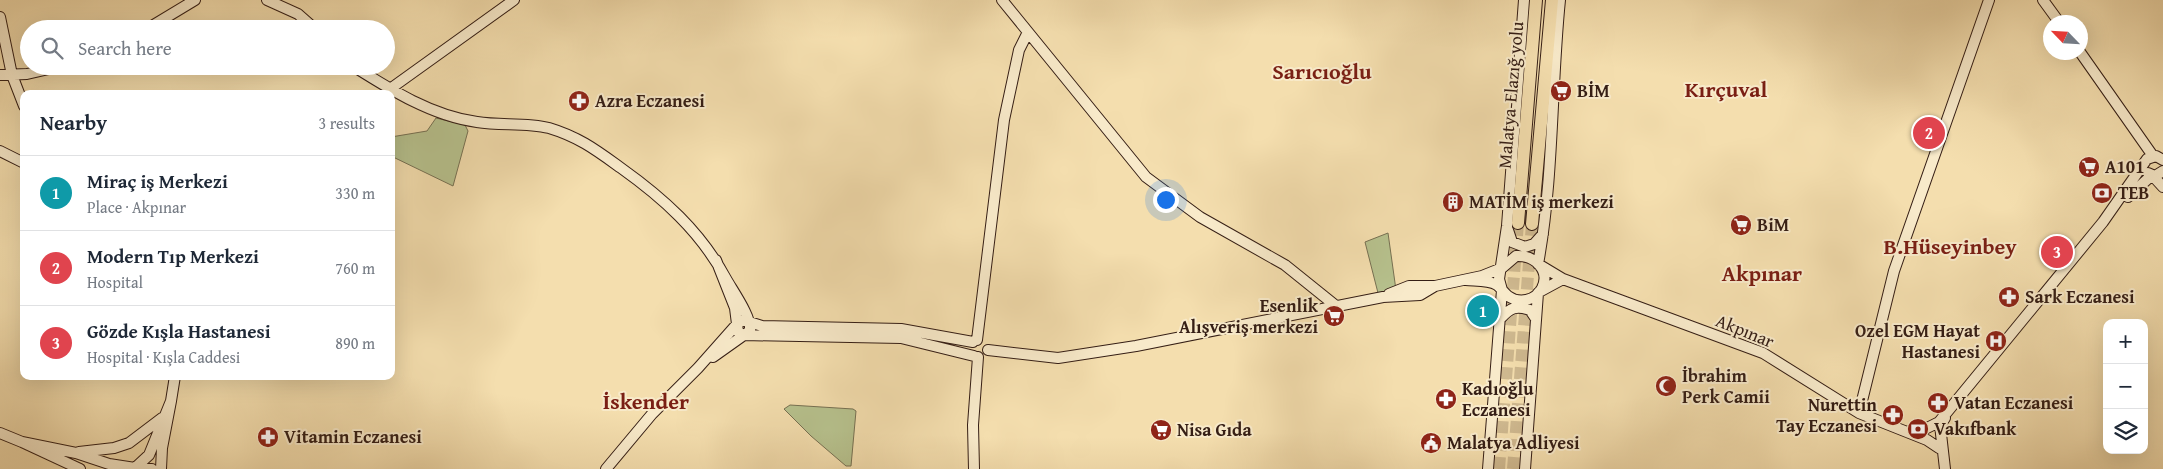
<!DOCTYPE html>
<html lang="en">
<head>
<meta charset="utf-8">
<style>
  body { margin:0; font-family:"Gentium Book Plus",serif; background:#f6f6f7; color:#1f2937 }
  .controls { position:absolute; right:15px; bottom:15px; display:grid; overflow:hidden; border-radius:10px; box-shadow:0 5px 20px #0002 }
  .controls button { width:45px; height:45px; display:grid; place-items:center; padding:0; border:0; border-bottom:1px solid #e0e1e3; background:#fff; color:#1f2937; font:25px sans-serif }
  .compass { position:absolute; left:2043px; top:15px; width:45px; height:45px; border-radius:50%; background:#fff; box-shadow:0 5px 20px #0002; rotate:295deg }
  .you { position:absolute; left:1165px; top:199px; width:18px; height:18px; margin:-12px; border:4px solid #fff; border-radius:50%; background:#1a73e8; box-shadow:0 0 0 8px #1a73e833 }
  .badge { display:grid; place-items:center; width:32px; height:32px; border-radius:50%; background:#b45309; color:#fff; font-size:16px; font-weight:700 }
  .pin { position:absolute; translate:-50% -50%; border:2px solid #fff; box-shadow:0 1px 5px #0006 }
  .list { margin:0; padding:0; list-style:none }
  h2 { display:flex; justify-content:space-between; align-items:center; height:65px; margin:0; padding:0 20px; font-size:21px }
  h2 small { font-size:16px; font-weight:400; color:#747a83 }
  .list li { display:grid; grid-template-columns:32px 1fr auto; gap:15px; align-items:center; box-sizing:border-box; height:75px; padding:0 20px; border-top:1px solid #e0e1e3 }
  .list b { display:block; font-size:19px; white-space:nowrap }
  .list p { margin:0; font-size:16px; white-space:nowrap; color:#747a83 }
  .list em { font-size:16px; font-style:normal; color:#747a83 }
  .icon { flex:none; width:28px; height:28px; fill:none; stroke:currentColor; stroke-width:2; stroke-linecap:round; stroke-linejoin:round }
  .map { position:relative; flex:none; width:2163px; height:469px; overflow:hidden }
  .search { position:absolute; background:#fff; box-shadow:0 5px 20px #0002; left:20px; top:20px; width:375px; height:55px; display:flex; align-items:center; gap:12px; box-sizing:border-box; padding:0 18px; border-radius:28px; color:#747a83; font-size:19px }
  .panel { position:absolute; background:#fff; box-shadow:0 5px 20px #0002; left:20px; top:90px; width:375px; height:290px; border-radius:10px }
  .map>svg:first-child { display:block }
  .green { fill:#b7c28e; stroke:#767052 }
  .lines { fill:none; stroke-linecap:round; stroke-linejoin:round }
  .highway-tunnel { stroke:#ceb88f; stroke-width:12; stroke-dasharray:12 6; stroke-linecap:butt }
  .secondary-casing { stroke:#351e15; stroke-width:12 }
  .highway-casing { stroke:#351e15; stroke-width:14 }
  .secondary { stroke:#f8eaca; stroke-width:10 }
  .highway { stroke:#f4deae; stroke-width:12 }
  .labels { text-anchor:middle; stroke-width:4; stroke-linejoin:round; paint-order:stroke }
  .poi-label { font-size:18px; font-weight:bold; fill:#351e15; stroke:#f8eaca; text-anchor:start }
  .street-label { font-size:18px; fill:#351e15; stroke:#f8eaca }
  .district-label { font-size:22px; font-weight:bold; fill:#7a1f14; stroke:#f8eaca }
</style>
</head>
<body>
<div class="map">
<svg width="2163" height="469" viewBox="0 0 2163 469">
  <rect width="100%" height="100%" fill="#f4deae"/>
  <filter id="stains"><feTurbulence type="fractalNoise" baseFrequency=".004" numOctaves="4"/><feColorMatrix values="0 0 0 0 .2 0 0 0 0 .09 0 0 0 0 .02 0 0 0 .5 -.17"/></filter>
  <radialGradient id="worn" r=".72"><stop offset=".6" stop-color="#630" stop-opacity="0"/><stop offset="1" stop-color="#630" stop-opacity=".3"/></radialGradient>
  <path class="green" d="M436,118L465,125L468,131L453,186L391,156V137L427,131Z
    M1388,233L1396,290L1378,293L1365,242Z
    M790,405L853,409L856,411L851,466H846L811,436L784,409Z"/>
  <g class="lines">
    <path class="highway-tunnel" d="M1499,469L1518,223
      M1513,469L1532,224"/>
    <g class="secondary-casing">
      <path id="secondary" d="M267,0L298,14L315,29
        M1002,0L1146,177L1200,217L1285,265L1336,306
        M2043,0L2059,22
        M0,17L12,75L24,106
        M147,29L195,0
        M2080,52L2153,156
        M353,66C391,90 432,116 477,122C500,126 526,122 549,128C579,137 596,150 621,168C663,198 700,231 725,277C732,290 752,317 750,331L744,335L738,332L735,308L716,260
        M0,75L27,74L62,66
        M387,93L390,89L514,0
        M0,151L24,163
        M2148,173L2155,176L2163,171
        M2128,197L2152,175L2163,187
        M1508,230L1512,242L1525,247L1534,244L1543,234
        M1538,264L1563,279L1763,353L1859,413L1927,440L1939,448
        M1538,264C1554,177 1551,88 1560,0
        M1539,292L1563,279
        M1389,294L1409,286H1435L1482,276L1502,268L1516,256C1534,255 1551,270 1542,288C1535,301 1519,304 1508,296C1504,293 1501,288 1497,285C1489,280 1475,281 1466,280
        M1501,318C1510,308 1516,305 1530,310L1536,319
        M977,340L1004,120L1019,50L1028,32
        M988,350L1058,358L1136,346L1383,297L1420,295L1435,286
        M713,357L744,335L901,338L974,356
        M171,401L175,376
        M1859,413L1894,271L1989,0
        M1907,432L1925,429L1939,422L2103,222L2147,159L2156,156L2163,160
        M0,433L22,442
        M79,452L114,448L129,443L162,418
        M80,469L22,442L76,453L109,464L135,468L149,455L171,401L162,448L161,469
        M135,469H152
        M606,469L652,414L698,368L737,324L743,320L762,326L901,329L973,342
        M974,469L973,425L978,357
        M1488,469L1502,290L1499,279L1507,226L1524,0
        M1525,469L1538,293
        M1945,469L1940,425L1945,418"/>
    </g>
    <g class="highway-casing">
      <path id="highway" d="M1518,223L1536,0
        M1532,224L1552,0"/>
    </g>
    <use href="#secondary" class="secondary"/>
    <use href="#highway" class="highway"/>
  </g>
  <defs>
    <g id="supermarket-disc" transform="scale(1.125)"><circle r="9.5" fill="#8f2418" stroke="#f8eaca"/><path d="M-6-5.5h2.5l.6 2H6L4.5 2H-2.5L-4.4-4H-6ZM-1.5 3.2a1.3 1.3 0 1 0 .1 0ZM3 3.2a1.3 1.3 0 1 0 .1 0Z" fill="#fff"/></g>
    <g id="pharmacy-disc" transform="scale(1.125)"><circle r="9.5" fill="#8f2418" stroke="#f8eaca"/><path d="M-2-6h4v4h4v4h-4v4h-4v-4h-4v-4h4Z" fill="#fff"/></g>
    <g id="bank-disc" transform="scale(1.125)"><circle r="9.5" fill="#8f2418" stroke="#f8eaca"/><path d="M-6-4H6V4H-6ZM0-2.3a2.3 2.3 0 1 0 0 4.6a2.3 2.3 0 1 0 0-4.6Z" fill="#fff"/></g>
    <g id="building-disc" transform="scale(1.125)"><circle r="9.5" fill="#8f2418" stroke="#f8eaca"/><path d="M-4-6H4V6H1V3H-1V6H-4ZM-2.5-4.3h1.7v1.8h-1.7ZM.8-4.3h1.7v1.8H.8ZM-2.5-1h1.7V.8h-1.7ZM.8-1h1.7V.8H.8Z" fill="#fff"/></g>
    <g id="hospital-disc" transform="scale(1.125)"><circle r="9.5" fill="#8f2418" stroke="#f8eaca"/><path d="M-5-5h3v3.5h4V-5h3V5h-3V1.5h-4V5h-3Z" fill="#fff"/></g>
    <g id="mosque-disc" transform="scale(1.125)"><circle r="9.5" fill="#8f2418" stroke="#f8eaca"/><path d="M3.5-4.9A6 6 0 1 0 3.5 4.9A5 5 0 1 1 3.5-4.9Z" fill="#fff"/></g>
    <g id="civic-disc" transform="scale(1.125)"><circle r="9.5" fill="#8f2418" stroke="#f8eaca"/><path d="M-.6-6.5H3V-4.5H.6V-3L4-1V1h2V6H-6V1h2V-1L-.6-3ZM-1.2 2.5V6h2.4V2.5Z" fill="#fff"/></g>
  </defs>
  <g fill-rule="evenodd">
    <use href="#supermarket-disc" x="1561" y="91"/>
    <use href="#pharmacy-disc" x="579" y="101"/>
    <use href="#supermarket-disc" x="2089" y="167"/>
    <use href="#bank-disc" x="2102" y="193"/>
    <use href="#building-disc" x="1453" y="202"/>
    <use href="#supermarket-disc" x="1741" y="225"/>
    <use href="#pharmacy-disc" x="2009" y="297"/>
    <use href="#supermarket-disc" x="1334" y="316"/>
    <use href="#hospital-disc" x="1996" y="341"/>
    <use href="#mosque-disc" x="1666" y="386"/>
    <use href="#pharmacy-disc" x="1446" y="399"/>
    <use href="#pharmacy-disc" x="1938" y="403"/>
    <use href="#pharmacy-disc" x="1893" y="415"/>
    <use href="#bank-disc" x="1918" y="429"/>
    <use href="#supermarket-disc" x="1161" y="430"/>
    <use href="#pharmacy-disc" x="268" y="437"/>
    <use href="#civic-disc" x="1431" y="443"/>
  </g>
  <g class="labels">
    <g class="poi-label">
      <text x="1577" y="97">BİM</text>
      <text x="595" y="107">Azra Eczanesi</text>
      <text x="2105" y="173">A101</text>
      <text x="2118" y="199">TEB</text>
      <text x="1469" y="208">MATİM iş merkezi</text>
      <text x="1757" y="231">BiM</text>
      <text x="2025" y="303">Sark Eczanesi</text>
      <text x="1318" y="312" text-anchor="end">Esenlik<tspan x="1318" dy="21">Alışveriş merkezi</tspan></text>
      <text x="1980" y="337" text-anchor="end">Ozel EGM Hayat<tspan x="1980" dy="21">Hastanesi</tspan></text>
      <text x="1682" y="382">İbrahim<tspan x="1682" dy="21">Perk Camii</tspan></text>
      <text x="1462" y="395">Kadıoğlu<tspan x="1462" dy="21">Eczanesi</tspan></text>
      <text x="1954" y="409">Vatan Eczanesi</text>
      <text x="1877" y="411" text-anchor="end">Nurettin<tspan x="1877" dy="21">Tay Eczanesi</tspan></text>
      <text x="1934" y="435">Vakıfbank</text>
      <text x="1177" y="436">Nisa Gıda</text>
      <text x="284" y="443">Vitamin Eczanesi</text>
      <text x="1447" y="449">Malatya Adliyesi</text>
    </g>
    <g class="street-label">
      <text transform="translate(1511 95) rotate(-85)" y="6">Malatya-Elazığ yolu</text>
      <text transform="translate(1745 331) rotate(22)" y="6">Akpınar</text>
    </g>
    <g class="district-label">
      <text x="1322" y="79">Sarıcıoğlu</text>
      <text x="1726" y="97">Kırçuval</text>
      <text x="1950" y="254">B.Hüseyinbey</text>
      <text x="1762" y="281">Akpınar</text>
      <text x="646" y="409">İskender</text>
    </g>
  </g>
  <rect width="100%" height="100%" filter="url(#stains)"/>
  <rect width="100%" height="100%" fill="url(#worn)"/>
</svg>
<div class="controls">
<button>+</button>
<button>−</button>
<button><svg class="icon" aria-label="layers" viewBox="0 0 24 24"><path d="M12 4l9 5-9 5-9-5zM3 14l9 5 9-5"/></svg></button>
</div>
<svg class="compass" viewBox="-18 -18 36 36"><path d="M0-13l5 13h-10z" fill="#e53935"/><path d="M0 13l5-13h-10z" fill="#747a83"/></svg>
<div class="you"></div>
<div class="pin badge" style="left:1483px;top:311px;background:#0f9aa8">1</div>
<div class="pin badge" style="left:1929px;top:133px;background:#e0444e">2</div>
<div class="pin badge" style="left:2057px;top:252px;background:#e0444e">3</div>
<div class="search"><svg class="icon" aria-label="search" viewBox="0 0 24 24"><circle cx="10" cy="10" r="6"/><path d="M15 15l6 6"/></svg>Search here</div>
<section class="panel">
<h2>Nearby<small>3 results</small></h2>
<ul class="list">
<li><span class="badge" style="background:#0f9aa8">1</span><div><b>Miraç iş Merkezi</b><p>Place · Akpınar</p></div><em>330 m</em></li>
<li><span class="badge" style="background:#e0444e">2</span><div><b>Modern Tıp Merkezi</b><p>Hospital</p></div><em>760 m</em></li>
<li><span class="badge" style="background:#e0444e">3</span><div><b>Gözde Kışla Hastanesi</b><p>Hospital · Kışla Caddesi</p></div><em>890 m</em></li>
</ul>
</section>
</div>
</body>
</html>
